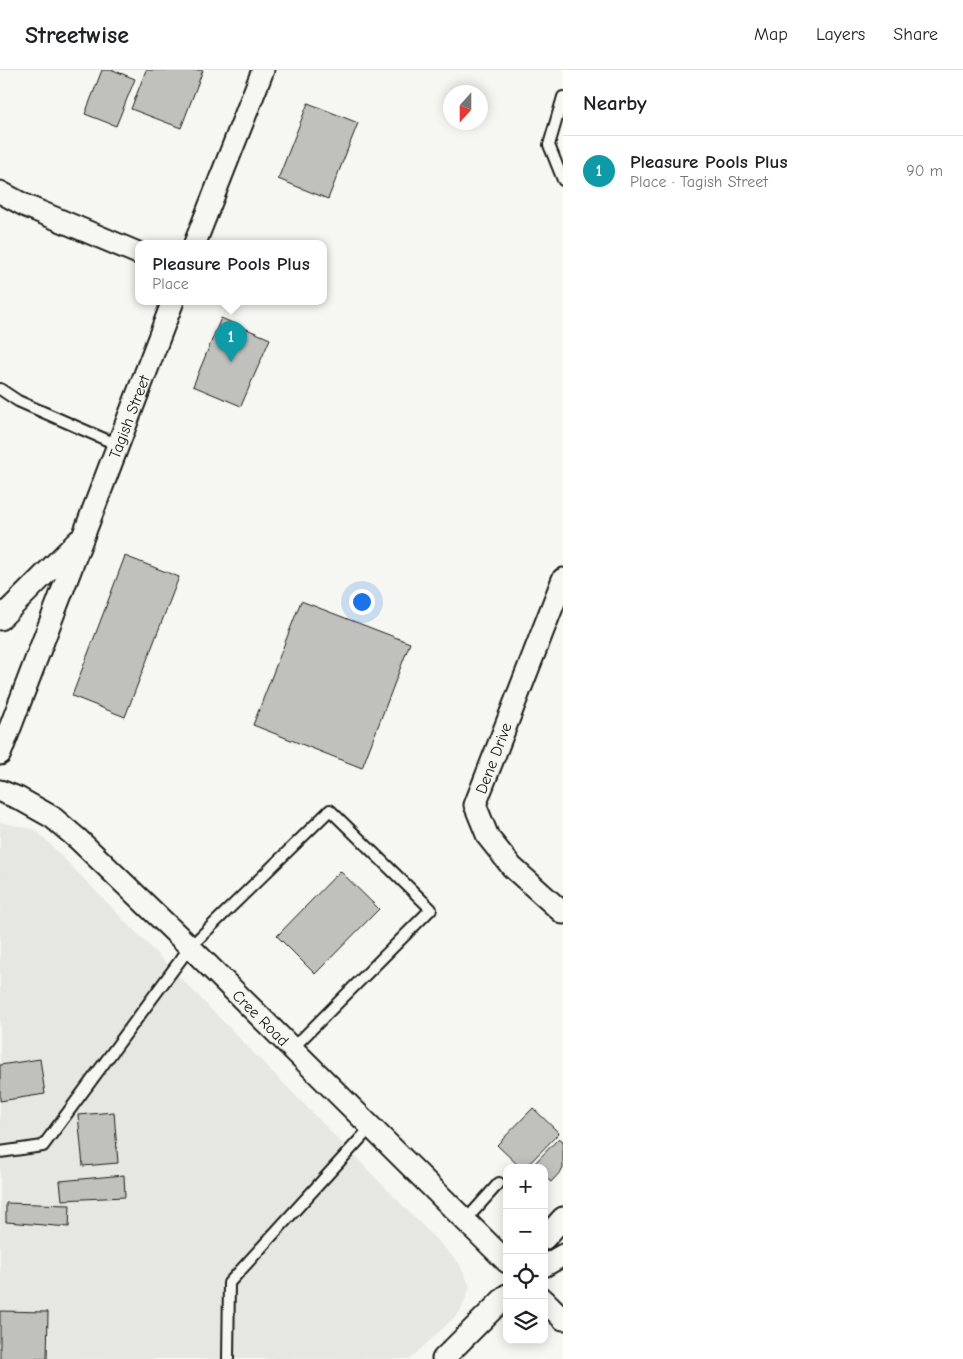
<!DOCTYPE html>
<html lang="en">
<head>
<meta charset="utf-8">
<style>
  body { margin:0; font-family:"Comic Neue",sans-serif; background:#f6f6f6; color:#202124 }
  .controls { position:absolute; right:15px; bottom:15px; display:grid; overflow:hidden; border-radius:10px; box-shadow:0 2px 12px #0003 }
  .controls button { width:45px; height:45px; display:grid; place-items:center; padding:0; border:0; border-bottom:1px solid #e0e0e0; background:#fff; color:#202124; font:25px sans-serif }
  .compass { position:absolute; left:443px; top:15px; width:45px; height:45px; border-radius:50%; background:#fff; box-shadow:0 2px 12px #0003; rotate:201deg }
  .you { position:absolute; left:361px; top:531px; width:18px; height:18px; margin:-12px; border:4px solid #fff; border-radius:50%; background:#1a73e8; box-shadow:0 0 0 8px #1a73e833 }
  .badge { display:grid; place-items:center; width:32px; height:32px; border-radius:50%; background:#d1495b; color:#fff; font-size:16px; font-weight:700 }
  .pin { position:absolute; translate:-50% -41px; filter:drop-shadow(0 1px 2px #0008) }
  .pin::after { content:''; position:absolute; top:26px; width:18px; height:15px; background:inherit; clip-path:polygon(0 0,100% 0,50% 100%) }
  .popup { position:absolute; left:135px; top:170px; width:192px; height:65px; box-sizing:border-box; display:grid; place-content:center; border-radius:10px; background:#fff; filter:drop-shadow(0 1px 4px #0005); font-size:16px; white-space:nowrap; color:#757577 }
  .popup b { font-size:19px; color:#202124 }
  .popup::after { content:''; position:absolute; left:50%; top:100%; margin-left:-10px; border:10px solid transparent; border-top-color:#fff }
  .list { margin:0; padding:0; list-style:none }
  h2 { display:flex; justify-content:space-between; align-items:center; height:65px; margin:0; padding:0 20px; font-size:21px }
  h2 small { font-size:16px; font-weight:400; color:#757577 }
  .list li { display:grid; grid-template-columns:32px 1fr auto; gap:15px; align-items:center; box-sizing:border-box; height:70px; padding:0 20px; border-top:1px solid #e0e0e0 }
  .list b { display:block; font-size:19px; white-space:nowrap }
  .list p { margin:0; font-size:16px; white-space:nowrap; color:#757577 }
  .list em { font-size:16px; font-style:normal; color:#757577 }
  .icon { flex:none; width:28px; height:28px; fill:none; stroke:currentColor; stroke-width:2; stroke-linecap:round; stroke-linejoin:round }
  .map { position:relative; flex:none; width:563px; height:1289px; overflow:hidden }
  header { display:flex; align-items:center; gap:30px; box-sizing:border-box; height:70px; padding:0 25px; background:#fff; border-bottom:1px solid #e0e0e0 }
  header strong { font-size:24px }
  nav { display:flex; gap:28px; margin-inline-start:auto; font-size:18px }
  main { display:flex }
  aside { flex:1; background:#fff }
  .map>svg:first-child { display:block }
  .built { fill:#e6e6e2 }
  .building { fill:#c0c0bd; stroke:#1c1c1c }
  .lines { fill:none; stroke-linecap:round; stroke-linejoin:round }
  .lane-casing { stroke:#1c1c1c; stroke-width:14 }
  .street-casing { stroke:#1c1c1c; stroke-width:25 }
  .lane { stroke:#f6f6f2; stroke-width:10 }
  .street { stroke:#f6f6f2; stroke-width:21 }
  .labels { text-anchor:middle; stroke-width:4.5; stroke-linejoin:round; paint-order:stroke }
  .street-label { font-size:16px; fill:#1c1c1c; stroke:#f6f6f2 }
</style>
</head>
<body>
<header>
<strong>Streetwise</strong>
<nav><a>Map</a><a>Layers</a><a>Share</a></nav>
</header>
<main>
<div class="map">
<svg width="563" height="1289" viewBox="0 0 563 1289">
  <rect width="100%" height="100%" fill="#f6f6f2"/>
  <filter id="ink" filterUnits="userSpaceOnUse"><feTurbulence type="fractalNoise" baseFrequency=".02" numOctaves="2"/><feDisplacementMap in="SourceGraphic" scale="10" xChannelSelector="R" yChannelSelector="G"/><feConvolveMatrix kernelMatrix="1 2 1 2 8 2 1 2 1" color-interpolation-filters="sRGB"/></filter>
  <g filter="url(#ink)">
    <path class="built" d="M0,752L36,760L459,1193L470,1217L460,1242L410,1289H0Z"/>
    <path class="building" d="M102,0H113L135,9L116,56L85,44Z
      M146,0H203L181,58L131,39Z
      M308,33L358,53L328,129L278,109Z
      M221,248L270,269L241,336L193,316Z
      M125,486L179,507L125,647L72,626Z
      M301,531L410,573L362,698L253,655Z
      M340,801L379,839L315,904L277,866Z
      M40,989L45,1024L0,1031V995Z
      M533,1038L559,1063L525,1098H521L497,1075Z
      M114,1042L118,1093L83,1096L78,1045Z
      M559,1068L563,1071V1099L551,1112L544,1106V1098H535L533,1095Z
      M124,1105L125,1127L62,1130L60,1111Z
      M6,1133L70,1135L69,1157L6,1152Z
      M0,1241L48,1242L47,1289H0Z"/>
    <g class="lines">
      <g class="lane-casing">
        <path id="lane" d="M563,27L549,75L563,110
          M0,319L18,331L118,375
          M0,1082L43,1076L190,877L330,740L431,839L292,979
          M465,1151L499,1113
          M228,1289L229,1213L371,1057"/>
      </g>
      <g class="street-casing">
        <g id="street">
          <path d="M0,122L26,136L138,183"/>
          <path d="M195,173L263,0"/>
          <path d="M563,509L475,735L488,767L512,797L563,843"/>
          <path d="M0,549L78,471"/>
          <path id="s1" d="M0,684L173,231"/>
          <path id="s2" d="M0,721L18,728L52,747L79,770L190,877L507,1192"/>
          <path d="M544,1169L563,1148"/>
          <path d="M544,1196L563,1185"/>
          <path d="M544,1230L563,1249"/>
          <path d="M443,1289L507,1225"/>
        </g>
      </g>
      <use href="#lane" class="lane"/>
      <use href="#street" class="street"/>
    </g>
  </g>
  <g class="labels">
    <g class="street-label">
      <text dy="6" stroke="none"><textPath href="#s1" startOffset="361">Tagish Street</textPath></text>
      <text transform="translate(493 688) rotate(-69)" y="6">Dene Drive</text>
      <text dy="6" stroke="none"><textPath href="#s2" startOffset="348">Cree Road</textPath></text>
    </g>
  </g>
</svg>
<div class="controls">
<button>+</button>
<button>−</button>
<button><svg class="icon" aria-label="locate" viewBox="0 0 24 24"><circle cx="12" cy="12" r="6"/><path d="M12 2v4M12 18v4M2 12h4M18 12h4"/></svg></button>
<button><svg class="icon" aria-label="layers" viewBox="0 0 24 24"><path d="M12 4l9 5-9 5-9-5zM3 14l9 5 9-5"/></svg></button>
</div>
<svg class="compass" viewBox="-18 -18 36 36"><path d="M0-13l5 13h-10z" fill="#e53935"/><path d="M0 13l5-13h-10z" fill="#757577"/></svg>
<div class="you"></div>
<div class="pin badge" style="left:231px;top:292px;background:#0f9aa8">1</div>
<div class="popup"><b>Pleasure Pools Plus</b>Place</div>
</div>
<aside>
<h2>Nearby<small></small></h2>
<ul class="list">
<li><span class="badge" style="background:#0f9aa8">1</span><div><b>Pleasure Pools Plus</b><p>Place · Tagish Street</p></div><em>90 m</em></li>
</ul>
</aside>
</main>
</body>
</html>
